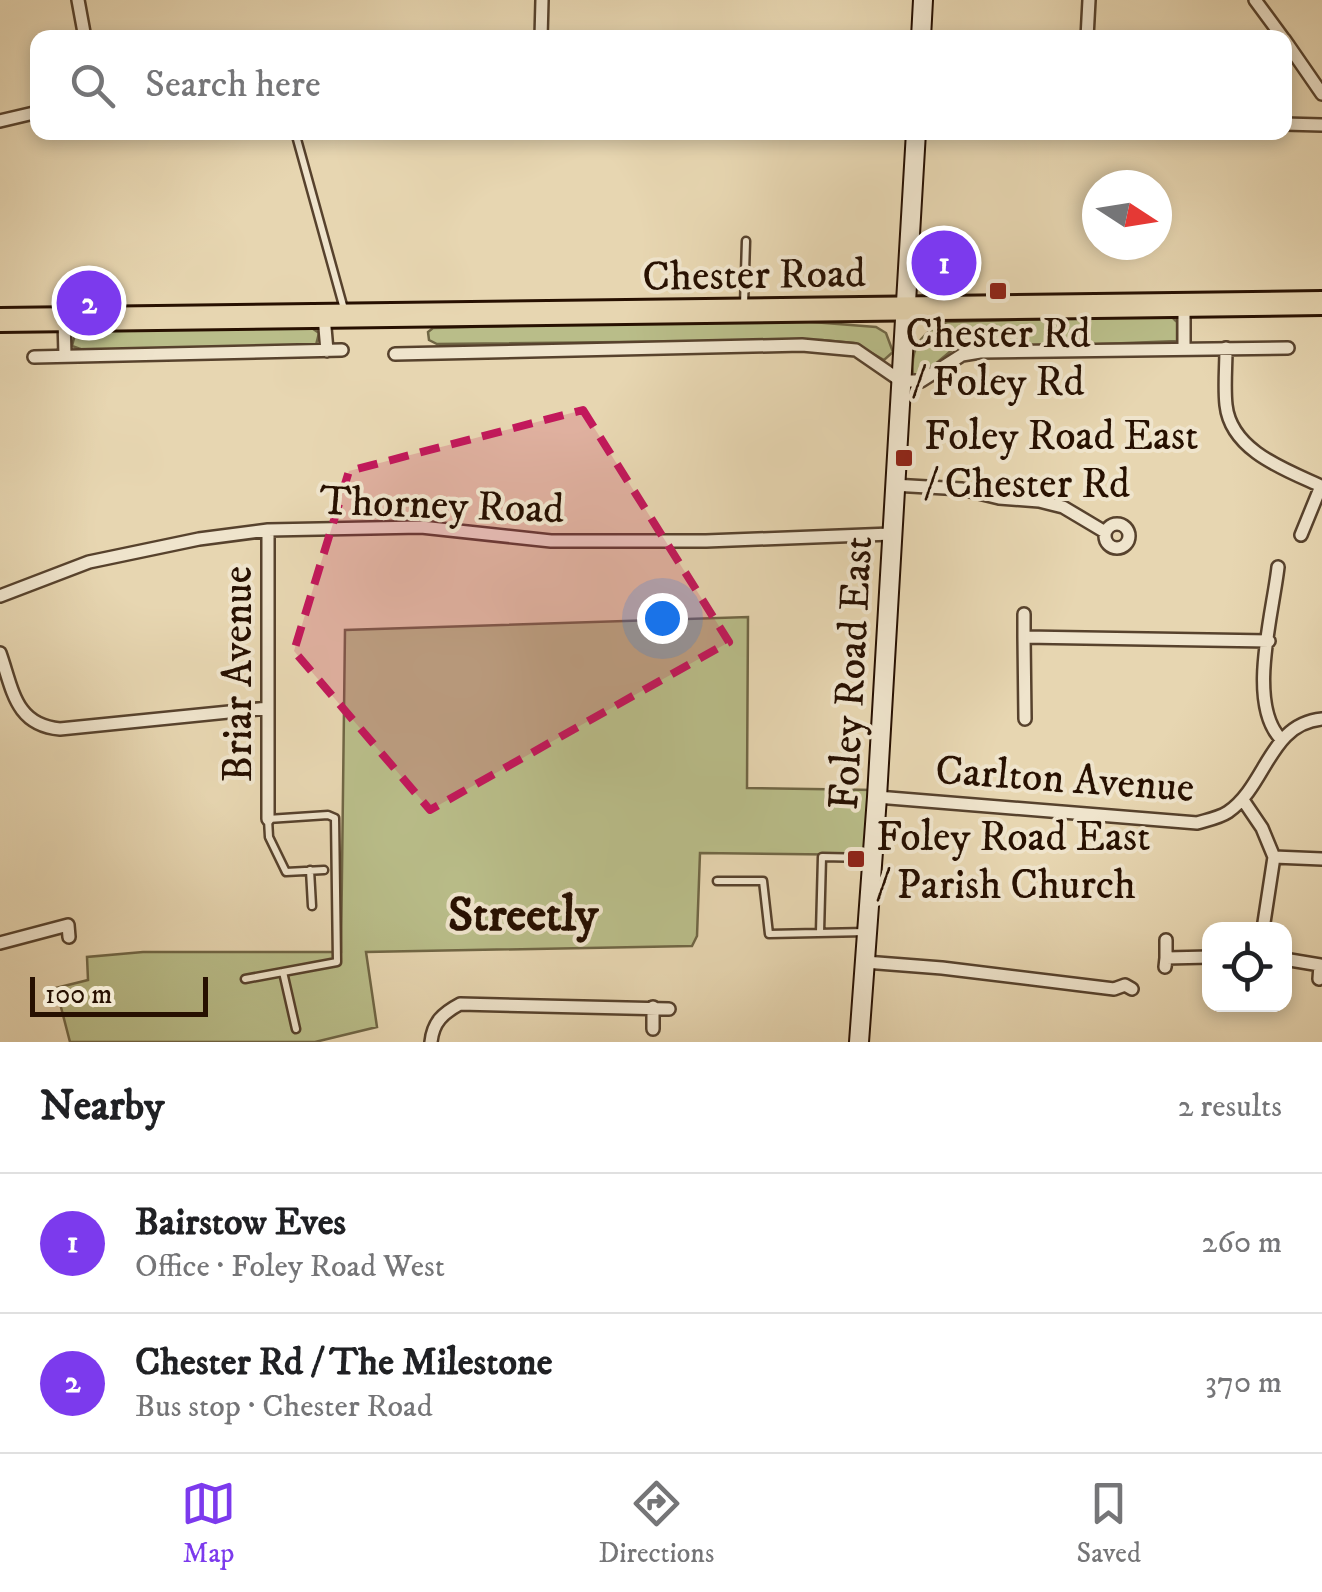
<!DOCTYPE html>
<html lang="en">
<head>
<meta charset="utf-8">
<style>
  body { margin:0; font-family:"IM FELL DW Pica",serif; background:#f6f6f6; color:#202124 }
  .controls { position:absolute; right:30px; bottom:30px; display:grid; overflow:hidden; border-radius:20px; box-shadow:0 5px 15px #0003 }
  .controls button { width:90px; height:90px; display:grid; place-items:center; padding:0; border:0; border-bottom:2px solid #e0e0e0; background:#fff; color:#202124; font:50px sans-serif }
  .compass { position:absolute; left:1082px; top:170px; width:90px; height:90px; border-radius:50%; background:#fff; box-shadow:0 5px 15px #0003; rotate:102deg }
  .scale { position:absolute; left:30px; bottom:25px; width:178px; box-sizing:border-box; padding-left:10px; border:5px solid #271001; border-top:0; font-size:28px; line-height:35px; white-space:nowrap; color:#271001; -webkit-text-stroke:8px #efe4cc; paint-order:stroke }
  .you { position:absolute; left:662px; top:618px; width:35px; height:35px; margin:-25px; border:8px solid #fff; border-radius:50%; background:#1a73e8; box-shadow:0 0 0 15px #1a73e833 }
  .badge { display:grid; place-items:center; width:65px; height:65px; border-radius:50%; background:#7c3aed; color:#fff; font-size:32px; font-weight:700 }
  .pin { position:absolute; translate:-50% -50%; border:5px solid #fff; box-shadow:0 2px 10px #0006 }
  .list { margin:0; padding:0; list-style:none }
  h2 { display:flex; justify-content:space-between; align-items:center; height:130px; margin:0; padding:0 40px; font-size:42px }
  h2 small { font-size:32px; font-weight:400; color:#757577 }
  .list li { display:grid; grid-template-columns:65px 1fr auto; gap:30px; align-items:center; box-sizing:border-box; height:140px; padding:0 40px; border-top:2px solid #e0e0e0 }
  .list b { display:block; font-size:38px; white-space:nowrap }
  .list p { margin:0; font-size:32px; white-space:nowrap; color:#757577 }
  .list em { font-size:32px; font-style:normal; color:#757577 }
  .icon { flex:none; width:55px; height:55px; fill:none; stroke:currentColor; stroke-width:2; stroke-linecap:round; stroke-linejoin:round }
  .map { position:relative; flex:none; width:1322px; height:1042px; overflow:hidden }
  .search { position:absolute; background:#fff; box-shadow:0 5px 15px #0003; left:30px; right:30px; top:30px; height:110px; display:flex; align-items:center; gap:25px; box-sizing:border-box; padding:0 35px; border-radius:20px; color:#757577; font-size:38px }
  .sheet { height:410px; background:#fff }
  nav { display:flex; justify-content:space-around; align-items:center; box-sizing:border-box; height:140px; border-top:2px solid #e0e0e0; background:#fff; font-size:28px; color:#757577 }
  nav a { display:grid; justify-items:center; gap:5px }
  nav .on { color:#7c3aed }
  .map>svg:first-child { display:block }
  .green { fill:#b9bd89; stroke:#706645; stroke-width:2.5 }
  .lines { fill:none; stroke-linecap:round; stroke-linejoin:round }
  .lane-casing { stroke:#57422d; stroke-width:11 }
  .street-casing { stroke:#57422d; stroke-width:16 }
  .secondary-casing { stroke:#271001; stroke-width:22 }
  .highway-casing { stroke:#271001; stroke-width:28 }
  .lane { stroke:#efe4cc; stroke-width:6 }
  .street { stroke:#efe4cc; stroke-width:11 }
  .secondary { stroke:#efe4cc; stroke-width:18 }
  .highway { stroke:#e7d6b1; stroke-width:22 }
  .marked { fill:#c2185b; fill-opacity:0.2; stroke:#c2185b; stroke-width:8; stroke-dasharray:20 12; stroke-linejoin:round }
  .poi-dot { fill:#8f2418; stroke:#efe4cc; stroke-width:4 }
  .labels { text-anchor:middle; stroke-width:8; stroke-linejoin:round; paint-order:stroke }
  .street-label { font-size:42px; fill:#271001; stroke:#efe4cc }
  .poi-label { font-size:42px; fill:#271001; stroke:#efe4cc; text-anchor:start }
  .quarter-label { font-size:48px; font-weight:bold; fill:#271001; stroke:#efe4cc }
</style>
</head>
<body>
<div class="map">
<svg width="1322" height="1042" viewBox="0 0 1322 1042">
  <rect width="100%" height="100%" fill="#e7d6b1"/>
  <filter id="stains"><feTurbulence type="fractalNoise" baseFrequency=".002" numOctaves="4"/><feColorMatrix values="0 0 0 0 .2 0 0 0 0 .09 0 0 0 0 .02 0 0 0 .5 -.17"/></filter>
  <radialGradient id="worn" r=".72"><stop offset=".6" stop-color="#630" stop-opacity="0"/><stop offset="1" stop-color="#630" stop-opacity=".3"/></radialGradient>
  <path class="green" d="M1170,315L1177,322V341L952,350L921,376L913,374C910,347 922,331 947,322Z
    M774,319L876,327L886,333L893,352L884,360L854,343L822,340L437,344L429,340L428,332L433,328Z
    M309,326L319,333L316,345L83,350L72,346L76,330Z
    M748,617L747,788L875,790L872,855L700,853L697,936L692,946L366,952L377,1027L315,1042H70L56,988L88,980L87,957L143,952H341L345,630Z"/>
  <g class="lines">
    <g class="lane-casing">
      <path id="lane" d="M295,132L344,309
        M744,305L746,241
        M310,870L312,906
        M717,881H763L769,934L866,932
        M820,932L822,857L870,858
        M283,972L296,1029
        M245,979L337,962L335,818L328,815L268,819L269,837L286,872L324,870"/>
    </g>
    <g class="street-casing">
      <path id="street" d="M78,0L85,38
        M1255,0L1283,38
        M541,38L542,0
        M1087,38L1089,0
        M1284,39L1322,94
        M0,121L38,112
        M1284,124L1322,125
        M324,316L327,351
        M64,318L65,356
        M1184,348V304
        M1226,348C1226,367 1224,387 1226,405C1231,451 1286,470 1321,486L1301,535
        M395,354L802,345L856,350L901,381H921L962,355L980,352L1288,348
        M34,357L342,350
        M893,485L962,489L999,498L1039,501L1063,507L1105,532
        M1105 536a12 12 0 1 1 24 0a12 12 0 1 1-24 0Z
        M268,530V819
        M1278,567C1273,613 1247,702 1280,738
        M0,596L89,562L199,539L268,530L421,527L551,541H706L891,534
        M1024,637V614
        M0,653C13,690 15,725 60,729L268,708
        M1025,719L1024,637L1269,641
        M877,797L1197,823C1207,820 1219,818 1228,812C1267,785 1269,724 1322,719
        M1243,800L1262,828L1274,857L1263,929
        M1274,857L1322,859
        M0,943L68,925L69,937
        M1166,958V940
        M1284,959L1320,965L1319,979
        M865,962L942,968L1114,989L1125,985L1132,989
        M1165,967L1166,958L1210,957
        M653,1029V1007
        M431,1042C433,1022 443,1013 460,1004L669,1009"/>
    </g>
    <g class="secondary-casing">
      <path id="secondary" d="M921,38L923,0
        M859,1042L877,797L916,132"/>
    </g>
    <g class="highway-casing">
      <path id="highway" d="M0,320L1322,303"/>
    </g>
    <use href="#lane" class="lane"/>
    <use href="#street" class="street"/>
    <use href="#secondary" class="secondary"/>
    <use href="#highway" class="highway"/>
  </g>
  <path class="marked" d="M583,410L729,642L430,810L294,651L349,471Z"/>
  <g class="poi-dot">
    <rect x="988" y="281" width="20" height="20" rx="5"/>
    <rect x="894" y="448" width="20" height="20" rx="5"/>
    <rect x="846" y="849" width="20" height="20" rx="5"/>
  </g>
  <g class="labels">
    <g class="street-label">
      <text transform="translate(754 273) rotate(-1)" y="15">Chester Road</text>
      <text transform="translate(442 503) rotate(2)" y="15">Thorney Road</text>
      <text transform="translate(849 673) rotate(-87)" y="15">Foley Road East</text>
      <text transform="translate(236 674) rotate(-90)" y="15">Briar Avenue</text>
      <text transform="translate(1065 777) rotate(4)" y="15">Carlton Avenue</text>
    </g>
    <g class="poi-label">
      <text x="998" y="347" text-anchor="middle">Chester Rd<tspan x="998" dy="48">/ Foley Rd</tspan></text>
      <text x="924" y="449">Foley Road East<tspan x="924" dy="48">/ Chester Rd</tspan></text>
      <text x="876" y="850">Foley Road East<tspan x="876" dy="48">/ Parish Church</tspan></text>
    </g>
    <g class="quarter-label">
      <text x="523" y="930">Streetly</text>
    </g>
  </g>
  <rect width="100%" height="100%" filter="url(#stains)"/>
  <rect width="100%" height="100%" fill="url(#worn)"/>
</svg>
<div class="controls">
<button><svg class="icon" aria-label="locate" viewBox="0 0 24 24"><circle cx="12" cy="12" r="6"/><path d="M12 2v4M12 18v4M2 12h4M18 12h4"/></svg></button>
</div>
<svg class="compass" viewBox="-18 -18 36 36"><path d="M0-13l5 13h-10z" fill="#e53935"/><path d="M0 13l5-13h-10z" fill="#757577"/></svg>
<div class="scale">100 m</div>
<div class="you"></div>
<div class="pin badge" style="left:944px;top:263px">1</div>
<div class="pin badge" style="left:89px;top:303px">2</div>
<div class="search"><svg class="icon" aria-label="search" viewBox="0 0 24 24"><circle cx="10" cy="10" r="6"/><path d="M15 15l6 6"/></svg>Search here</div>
</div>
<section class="sheet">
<h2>Nearby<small>2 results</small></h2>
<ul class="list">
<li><span class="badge">1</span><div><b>Bairstow Eves</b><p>Office · Foley Road West</p></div><em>260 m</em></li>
<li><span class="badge">2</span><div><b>Chester Rd / The Milestone</b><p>Bus stop · Chester Road</p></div><em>370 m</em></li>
</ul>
</section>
<nav>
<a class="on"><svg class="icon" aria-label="map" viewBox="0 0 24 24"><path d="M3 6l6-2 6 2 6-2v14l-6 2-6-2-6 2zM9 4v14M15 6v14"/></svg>Map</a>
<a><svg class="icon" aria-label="directions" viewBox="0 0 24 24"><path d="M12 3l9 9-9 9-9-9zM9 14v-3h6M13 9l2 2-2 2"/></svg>Directions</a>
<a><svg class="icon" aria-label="saved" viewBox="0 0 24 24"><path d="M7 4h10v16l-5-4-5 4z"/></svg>Saved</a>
</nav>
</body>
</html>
